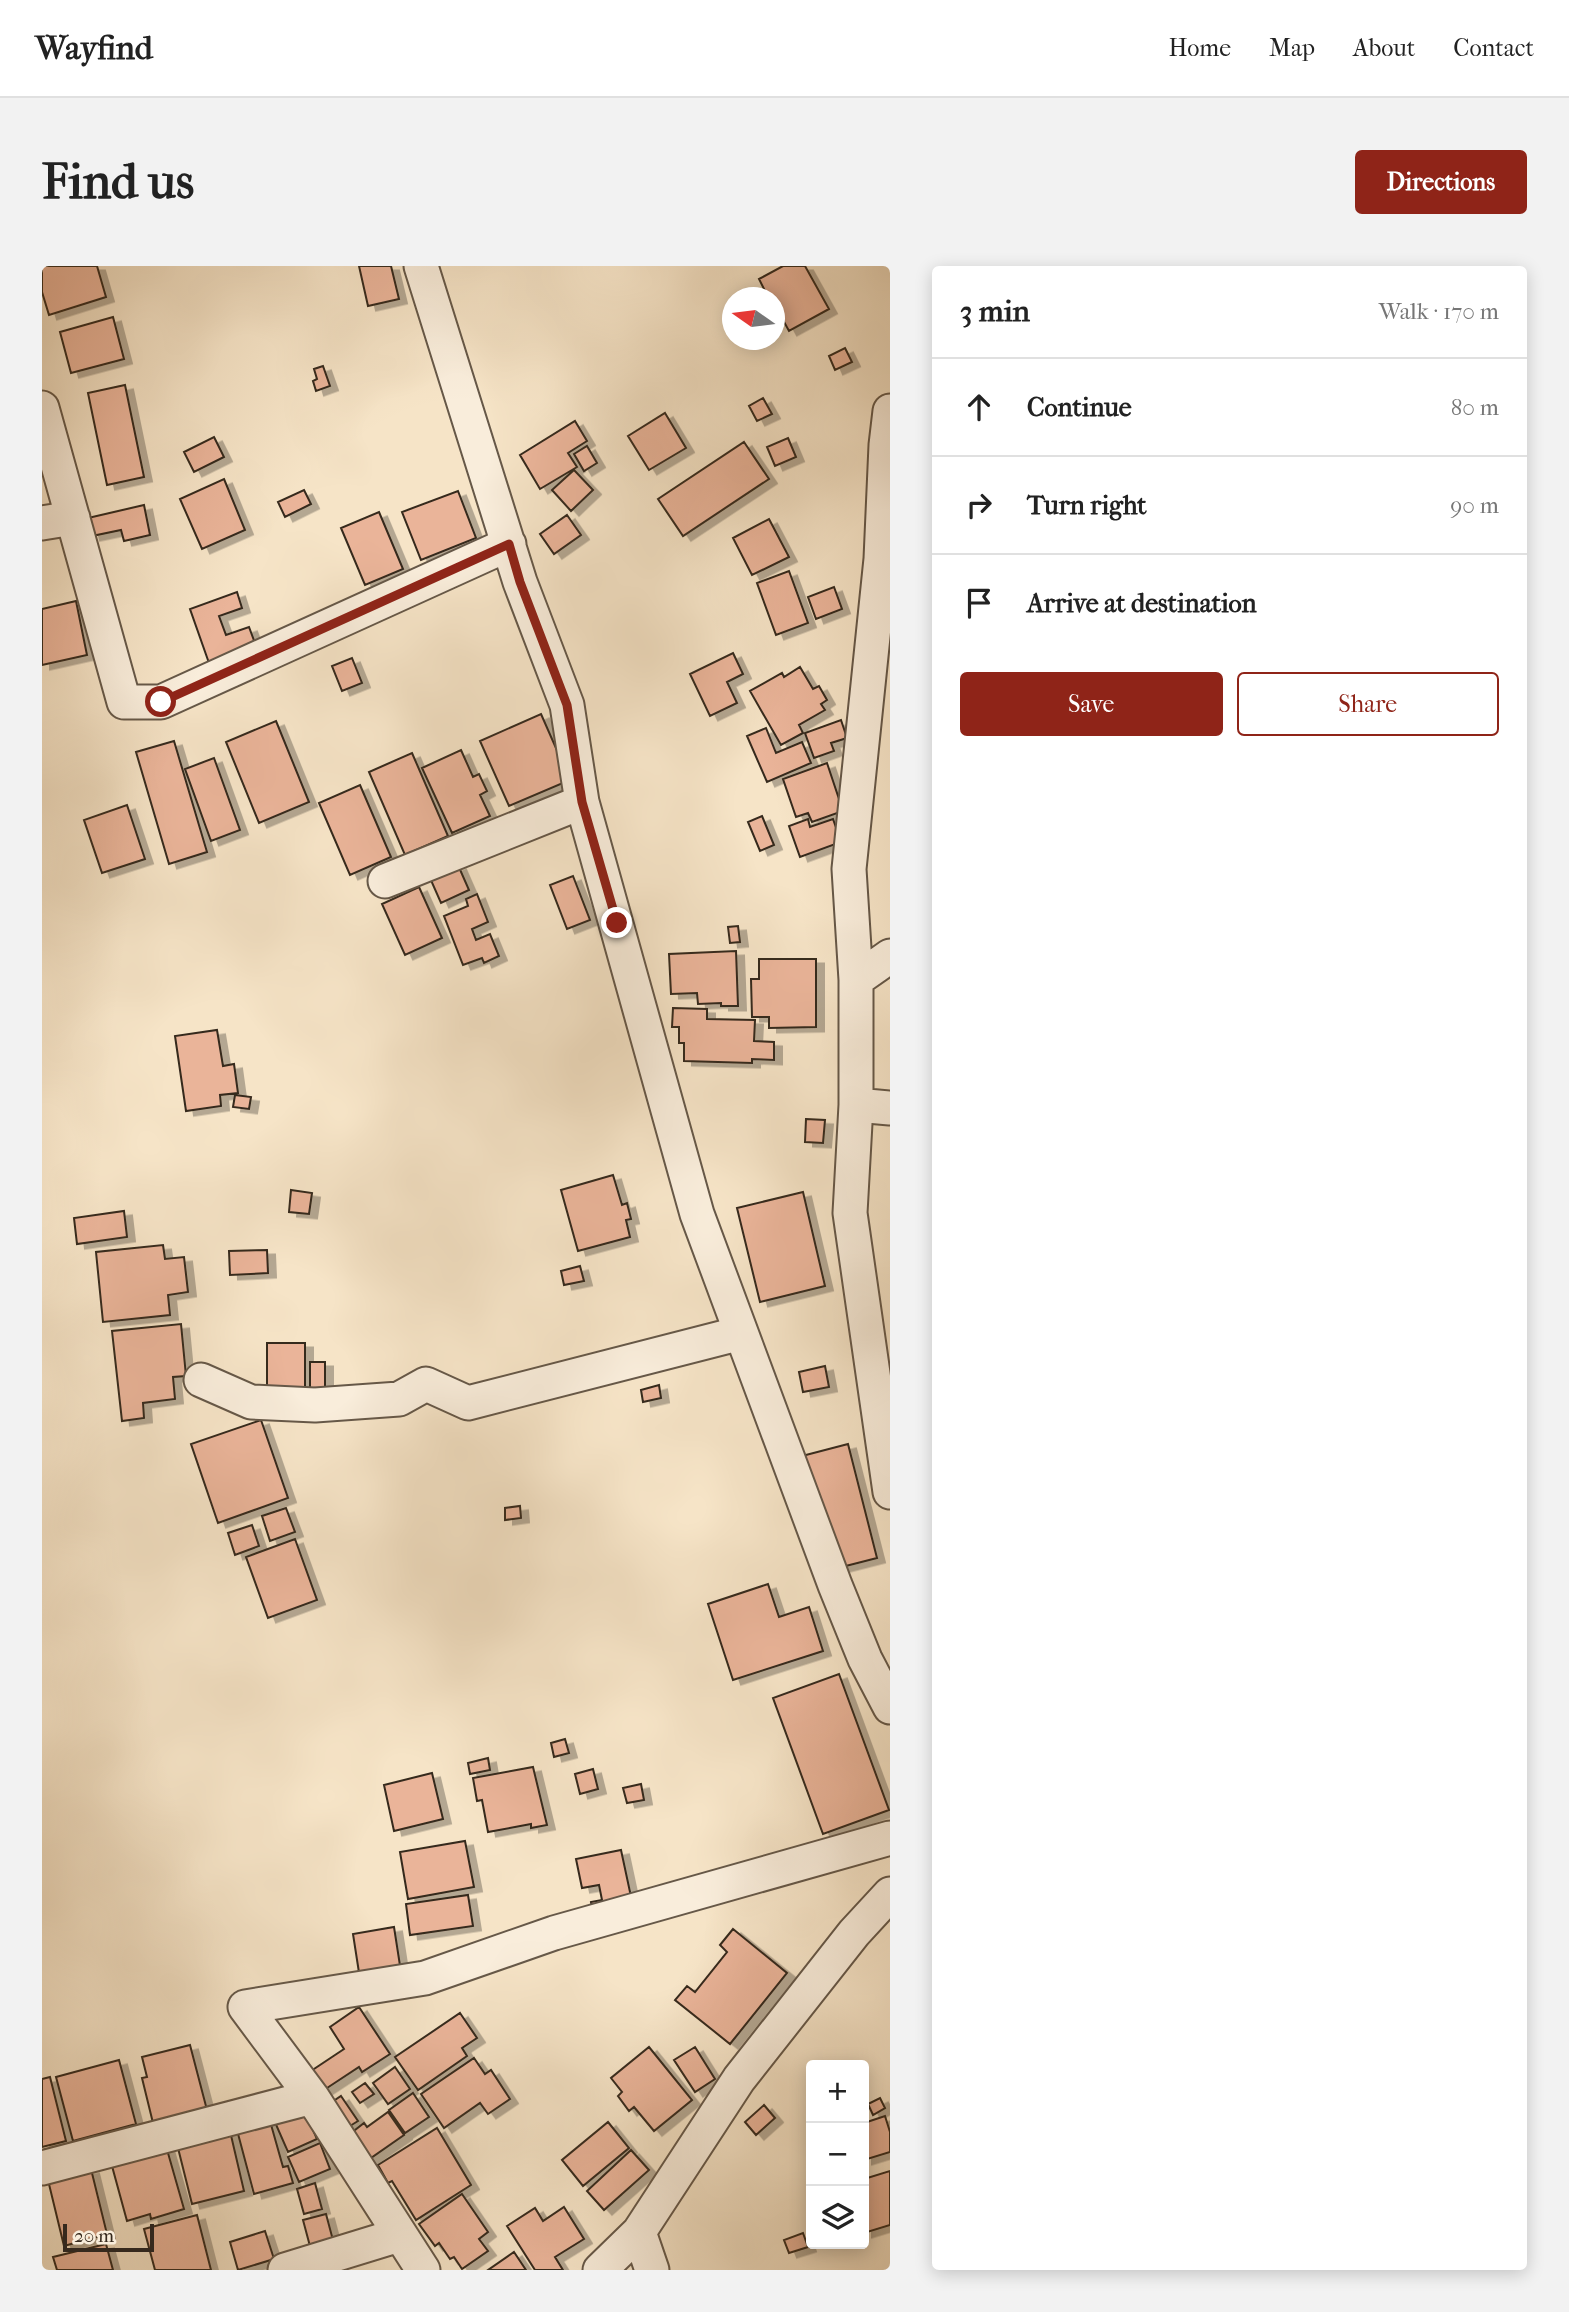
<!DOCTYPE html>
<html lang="en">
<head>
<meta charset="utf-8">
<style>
  body { margin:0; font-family:"IM FELL French Canon",serif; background:#f2f2f2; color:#222 }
  .controls { position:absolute; right:21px; bottom:21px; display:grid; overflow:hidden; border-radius:7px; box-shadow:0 4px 18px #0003 }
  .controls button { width:63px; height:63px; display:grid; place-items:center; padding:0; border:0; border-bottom:2px solid #e0e0e0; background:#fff; color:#222; font:35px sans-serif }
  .compass { position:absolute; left:680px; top:21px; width:63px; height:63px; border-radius:50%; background:#fff; box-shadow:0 4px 18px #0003; rotate:284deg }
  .scale { position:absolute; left:21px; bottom:18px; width:91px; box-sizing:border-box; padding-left:7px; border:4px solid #36291d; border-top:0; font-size:19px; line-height:24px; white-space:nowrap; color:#36291d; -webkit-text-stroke:5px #f9eddb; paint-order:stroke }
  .stop { position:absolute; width:21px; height:21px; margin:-16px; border:5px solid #8f2418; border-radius:50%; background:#fff }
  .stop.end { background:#8f2418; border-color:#fff; box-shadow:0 2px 7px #0008 }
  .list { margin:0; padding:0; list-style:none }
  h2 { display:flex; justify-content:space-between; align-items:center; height:91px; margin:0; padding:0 28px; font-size:30px }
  h2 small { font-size:23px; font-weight:400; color:#767676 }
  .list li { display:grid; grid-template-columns:46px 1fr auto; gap:21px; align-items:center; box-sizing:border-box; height:98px; padding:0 28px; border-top:2px solid #e0e0e0 }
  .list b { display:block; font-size:26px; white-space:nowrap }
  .list em { font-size:23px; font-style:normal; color:#767676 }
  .actions { display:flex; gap:14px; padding:21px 28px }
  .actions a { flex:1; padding:16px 0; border:2px solid #8f2418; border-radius:7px; text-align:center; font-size:24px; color:#8f2418 }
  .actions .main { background:#8f2418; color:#fff }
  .icon { flex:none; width:38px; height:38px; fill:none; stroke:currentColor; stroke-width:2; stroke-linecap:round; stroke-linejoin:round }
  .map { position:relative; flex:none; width:848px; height:2004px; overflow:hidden; border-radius:7px }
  header { display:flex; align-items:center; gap:42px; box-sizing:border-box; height:98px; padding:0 35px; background:#fff; border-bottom:2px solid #e0e0e0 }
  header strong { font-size:33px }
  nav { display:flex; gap:38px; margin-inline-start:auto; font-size:24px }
  .intro { display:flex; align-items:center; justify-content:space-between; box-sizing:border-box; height:168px; padding:0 42px }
  h1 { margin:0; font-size:49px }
  .button { padding:18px 32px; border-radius:7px; background:#8f2418; color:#fff; font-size:24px; font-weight:700 }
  main { display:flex; gap:42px; padding:0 42px }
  aside { flex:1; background:#fff; border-radius:7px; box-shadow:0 4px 18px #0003 }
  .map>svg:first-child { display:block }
  .building { fill:#eab499; stroke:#36291d; stroke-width:2; filter:url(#shadow) }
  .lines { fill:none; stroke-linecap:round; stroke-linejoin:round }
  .minor-casing { stroke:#665848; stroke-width:37 }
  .minor { stroke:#f9eddb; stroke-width:33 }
  .route { stroke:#8f2418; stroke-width:9 }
</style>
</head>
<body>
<header>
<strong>Wayfind</strong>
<nav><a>Home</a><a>Map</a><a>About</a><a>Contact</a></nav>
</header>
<div class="intro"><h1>Find us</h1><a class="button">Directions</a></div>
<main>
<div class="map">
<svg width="848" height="2004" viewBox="0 0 848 2004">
  <defs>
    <filter id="shadow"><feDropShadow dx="8" dy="4.5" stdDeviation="0" flood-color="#0004"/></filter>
  </defs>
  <rect width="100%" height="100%" fill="#f6e4c7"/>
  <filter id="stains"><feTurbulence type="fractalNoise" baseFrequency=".00286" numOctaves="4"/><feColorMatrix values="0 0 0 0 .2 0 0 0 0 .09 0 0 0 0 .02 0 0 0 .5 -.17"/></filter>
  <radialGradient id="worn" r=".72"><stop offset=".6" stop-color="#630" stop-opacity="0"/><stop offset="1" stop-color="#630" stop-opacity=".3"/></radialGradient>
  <path class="building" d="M0,0H55L64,31L7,49L0,26Z
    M317,0H349L357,33L326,40Z
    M741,0H763L787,43L747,65L735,43L732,44V32H721L725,29L717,13Z
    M71,51L82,93L29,107L18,66Z
    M803,82L810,96L793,104L787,90Z
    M281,100L288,120L274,125L271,115L275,113L272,103Z
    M83,119L102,211L65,219L46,127Z
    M721,132L730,148L715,155L707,140Z
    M623,147L644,182L607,204L586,170Z
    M533,155L545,175L526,187L535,201L498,223L478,189Z
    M172,171L182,191L152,206L142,186Z
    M746,172L754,191L733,200L725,181Z
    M702,176L727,213L641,270L616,233Z
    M545,180L555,197L542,205L532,188Z
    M532,204L551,224L529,245L510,224Z
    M182,213L203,264L160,283L138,233Z
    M262,224L269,238L243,251L236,236Z
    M416,225L434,272L379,294L360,246Z
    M102,239L108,269L82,275L79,264L50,270L46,252Z
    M337,246L361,303L323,319L299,262Z
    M525,249L539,269L512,288L498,268Z
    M727,253L747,291L710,309L691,272Z
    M747,305L766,357L734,369L715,317Z
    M792,321L800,343L774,353L766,331Z
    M195,326L200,342L177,350L184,369L207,361L214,380L167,397L148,343Z
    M34,335L45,389L0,399V343Z
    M691,387L701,408L685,416L695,437L668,450L648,408Z
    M310,392L320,417L300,425L290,400Z
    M758,401L771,423L777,420L785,434L779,438L783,444L757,459L761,467L739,479L708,425L740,407L742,411Z
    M499,448L528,514L467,540L438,475Z
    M799,454L805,472L789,477L792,485L772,492L763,467Z
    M234,455L267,536L217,557L184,476Z
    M724,462L734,487L760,476L769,497L725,516L705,470Z
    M132,475L165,586L127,598L94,486Z
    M419,484L431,511L437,508L445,525L438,529L448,550L410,567L380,502Z
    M370,487L406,570L363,589L327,506Z
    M172,492L198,564L169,575L143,503Z
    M785,497L801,545L770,556L766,547L754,551L741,513Z
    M318,519L349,591L308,609L277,537Z
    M85,539L103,593L60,607L42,554Z
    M720,550L732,579L718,585L706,556Z
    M766,553L768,561L791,553L799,576L758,591L747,560Z
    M416,599L427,624L399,637L388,612Z
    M531,610L548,654L525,663L508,619Z
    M377,621L400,672L363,689L340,638Z
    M435,628L446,656L430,663L434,674L448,668L457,690L442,697L440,692L421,699L402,650L426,640L424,633Z
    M696,660L698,676L688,677L686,661Z
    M694,685L696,740H679V737L656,738L655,727L629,728L627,688Z
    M717,693H774V761L727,762V751H710L709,713H717Z
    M631,742L665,743V753L713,754L712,775L732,776V794L710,793V797L642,795V777H637V761H630Z
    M175,764L181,800L192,798L196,827L178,829L179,840L144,845L133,770Z
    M193,829L209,831L207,843L191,841Z
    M764,853L783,854L781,877L763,876Z
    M571,909L580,939L585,937L589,953L584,954L588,971L536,985L519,924Z
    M249,924L270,927L267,948L247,946Z
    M761,926L783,1020L718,1036L695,942Z
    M82,945L85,971L35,978L32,952Z
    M121,979L123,993L142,991L146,1026L126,1029L128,1049L61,1056L54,986Z
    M225,984L226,1007L188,1009L187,985Z
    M538,1000L542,1015L522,1019L519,1005Z
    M139,1058L144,1110L131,1111L133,1133L101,1137L102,1152L80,1155L70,1065Z
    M225,1077H263V1128H225Z
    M268,1096H283V1127H268Z
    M783,1100L787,1121L761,1126L757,1106Z
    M617,1119L619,1132L601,1136L599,1124Z
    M219,1154L246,1232L176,1257L149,1178Z
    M806,1178L835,1292L788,1304L760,1190Z
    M478,1240L479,1252L463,1254V1242Z
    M244,1242L253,1266L228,1275L220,1250Z
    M210,1259L217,1280L193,1289L186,1267Z
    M253,1273L275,1334L226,1352L204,1291Z
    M726,1318L737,1351L767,1341L781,1385L691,1414L666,1338Z
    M797,1408L847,1544L781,1568L731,1432Z
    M523,1473L527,1487L512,1491L509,1477Z
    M446,1492L448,1504L428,1508L426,1497Z
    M491,1501L505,1559L489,1562V1558L446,1566L440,1534L435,1535L431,1512Z
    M551,1503L556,1523L538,1528L533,1508Z
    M390,1507L401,1553L352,1565L342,1519Z
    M599,1518L602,1534L585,1537L581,1522Z
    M423,1575L432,1621L366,1633L358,1586Z
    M579,1584L591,1640L551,1648L549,1636L560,1634L557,1619L540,1622L534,1593Z
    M426,1629L431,1660L368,1669L364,1638Z
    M352,1661L359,1706L318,1713L311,1668Z
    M691,1663L745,1707L688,1778L633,1734L645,1720L653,1726L685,1686L678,1679Z
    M317,1741L348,1788L320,1806L317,1801L282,1824L269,1805L302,1783L288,1761Z
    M418,1747L435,1772L420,1782L425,1790L376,1824L353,1791Z
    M148,1779L165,1844L111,1857L100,1812L105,1811L100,1791Z
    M607,1781L650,1834L612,1865L592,1841L587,1845L576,1830L580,1826L569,1812Z
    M653,1781L673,1813L653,1826L632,1794Z
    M432,1792L443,1808L449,1804L468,1833L446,1848L438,1837L402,1862L379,1828Z
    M77,1794L94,1858L31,1875L14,1811Z
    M353,1801L368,1823L346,1838L331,1817Z
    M8,1811L24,1875L0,1881V1813Z
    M323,1817L332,1828L318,1837L310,1826Z
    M371,1827L387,1851L363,1867L347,1844Z
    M299,1830L316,1855L303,1863L287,1838Z
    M838,1832L843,1842L831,1849L826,1838Z
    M722,1839L733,1852L714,1869L703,1856Z
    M261,1841L275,1873L246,1886L232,1854Z
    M346,1846L362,1869L326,1894L308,1868L322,1857L325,1861Z
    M843,1850L848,1866V1886L822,1894V1857Z
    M228,1855L241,1901L246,1900L251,1917L212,1928L195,1864Z
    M566,1856L587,1882L541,1920L520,1894Z
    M395,1862L429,1919L374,1954L350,1915L346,1917L336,1899Z
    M188,1865L202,1925L150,1938L135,1878Z
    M278,1877L288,1903L257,1916L246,1891Z
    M124,1880L142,1943L109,1953L108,1948L85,1955L70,1900Z
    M589,1884L607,1904L562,1944L545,1925Z
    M49,1903L65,1968L22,1980L6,1914Z
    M848,1905V1959L822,1967V1913Z
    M273,1917L280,1943L262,1948L255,1923Z
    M420,1928L446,1966L437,1973L446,1985L420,2003L412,1991L408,1993L397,1977L393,1980L377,1958Z
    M522,1941L542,1973L513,1991L521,2004H493L465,1960L493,1942L501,1955Z
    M284,1948L292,1978L269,1984L261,1954Z
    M155,1949L169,2004H113L102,1963Z
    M223,1965L232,1993L196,2004L188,1976Z
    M761,1967L766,1981L747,1987L742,1974Z
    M64,1978L71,2004H15L11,1991Z
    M472,1986L484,2004H446Z"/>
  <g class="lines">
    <g class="minor-casing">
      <path id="minor" d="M379,0L478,316L525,439L540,536L655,948L793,1319L823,1393L848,1441
        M0,142L82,436H119L467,278
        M848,145L844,179L839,293L807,603L814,714V839L808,947L848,1226
        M0,257L31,252
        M343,615L540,536
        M814,714L848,690
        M814,839L848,842
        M159,1114L209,1136L273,1139L357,1133L384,1118L426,1137L699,1067
        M0,1902L270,1831
        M597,1966L610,2004
        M243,2004L357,1969
        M381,2004L270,1831L203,1741L383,1712L512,1667L848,1572
        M558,2004L597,1966L697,1813L812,1667L848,1628"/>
    </g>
    <use href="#minor" class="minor"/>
  </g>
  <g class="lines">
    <path class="route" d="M119,436L467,278L478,316L525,439L540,536L575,657"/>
  </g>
  <rect width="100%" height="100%" filter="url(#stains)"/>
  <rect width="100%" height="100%" fill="url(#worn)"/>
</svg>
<div class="controls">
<button>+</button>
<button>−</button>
<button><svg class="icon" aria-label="layers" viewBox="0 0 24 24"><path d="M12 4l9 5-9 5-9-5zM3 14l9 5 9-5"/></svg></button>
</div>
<svg class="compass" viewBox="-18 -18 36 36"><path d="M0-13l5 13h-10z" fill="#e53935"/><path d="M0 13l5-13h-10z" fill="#767676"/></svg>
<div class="scale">20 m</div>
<div class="stop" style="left:119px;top:436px"></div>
<div class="stop end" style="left:575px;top:657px"></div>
</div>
<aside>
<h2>3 min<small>Walk · 170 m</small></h2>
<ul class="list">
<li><svg class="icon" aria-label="ahead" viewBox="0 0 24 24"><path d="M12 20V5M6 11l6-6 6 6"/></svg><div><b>Continue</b></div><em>80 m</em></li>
<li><svg class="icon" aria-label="right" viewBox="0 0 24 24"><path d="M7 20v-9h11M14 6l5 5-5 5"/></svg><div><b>Turn right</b></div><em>90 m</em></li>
<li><svg class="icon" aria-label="arrive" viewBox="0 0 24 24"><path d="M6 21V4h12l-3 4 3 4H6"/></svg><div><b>Arrive at destination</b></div></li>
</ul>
<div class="actions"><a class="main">Save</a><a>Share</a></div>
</aside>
</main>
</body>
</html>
